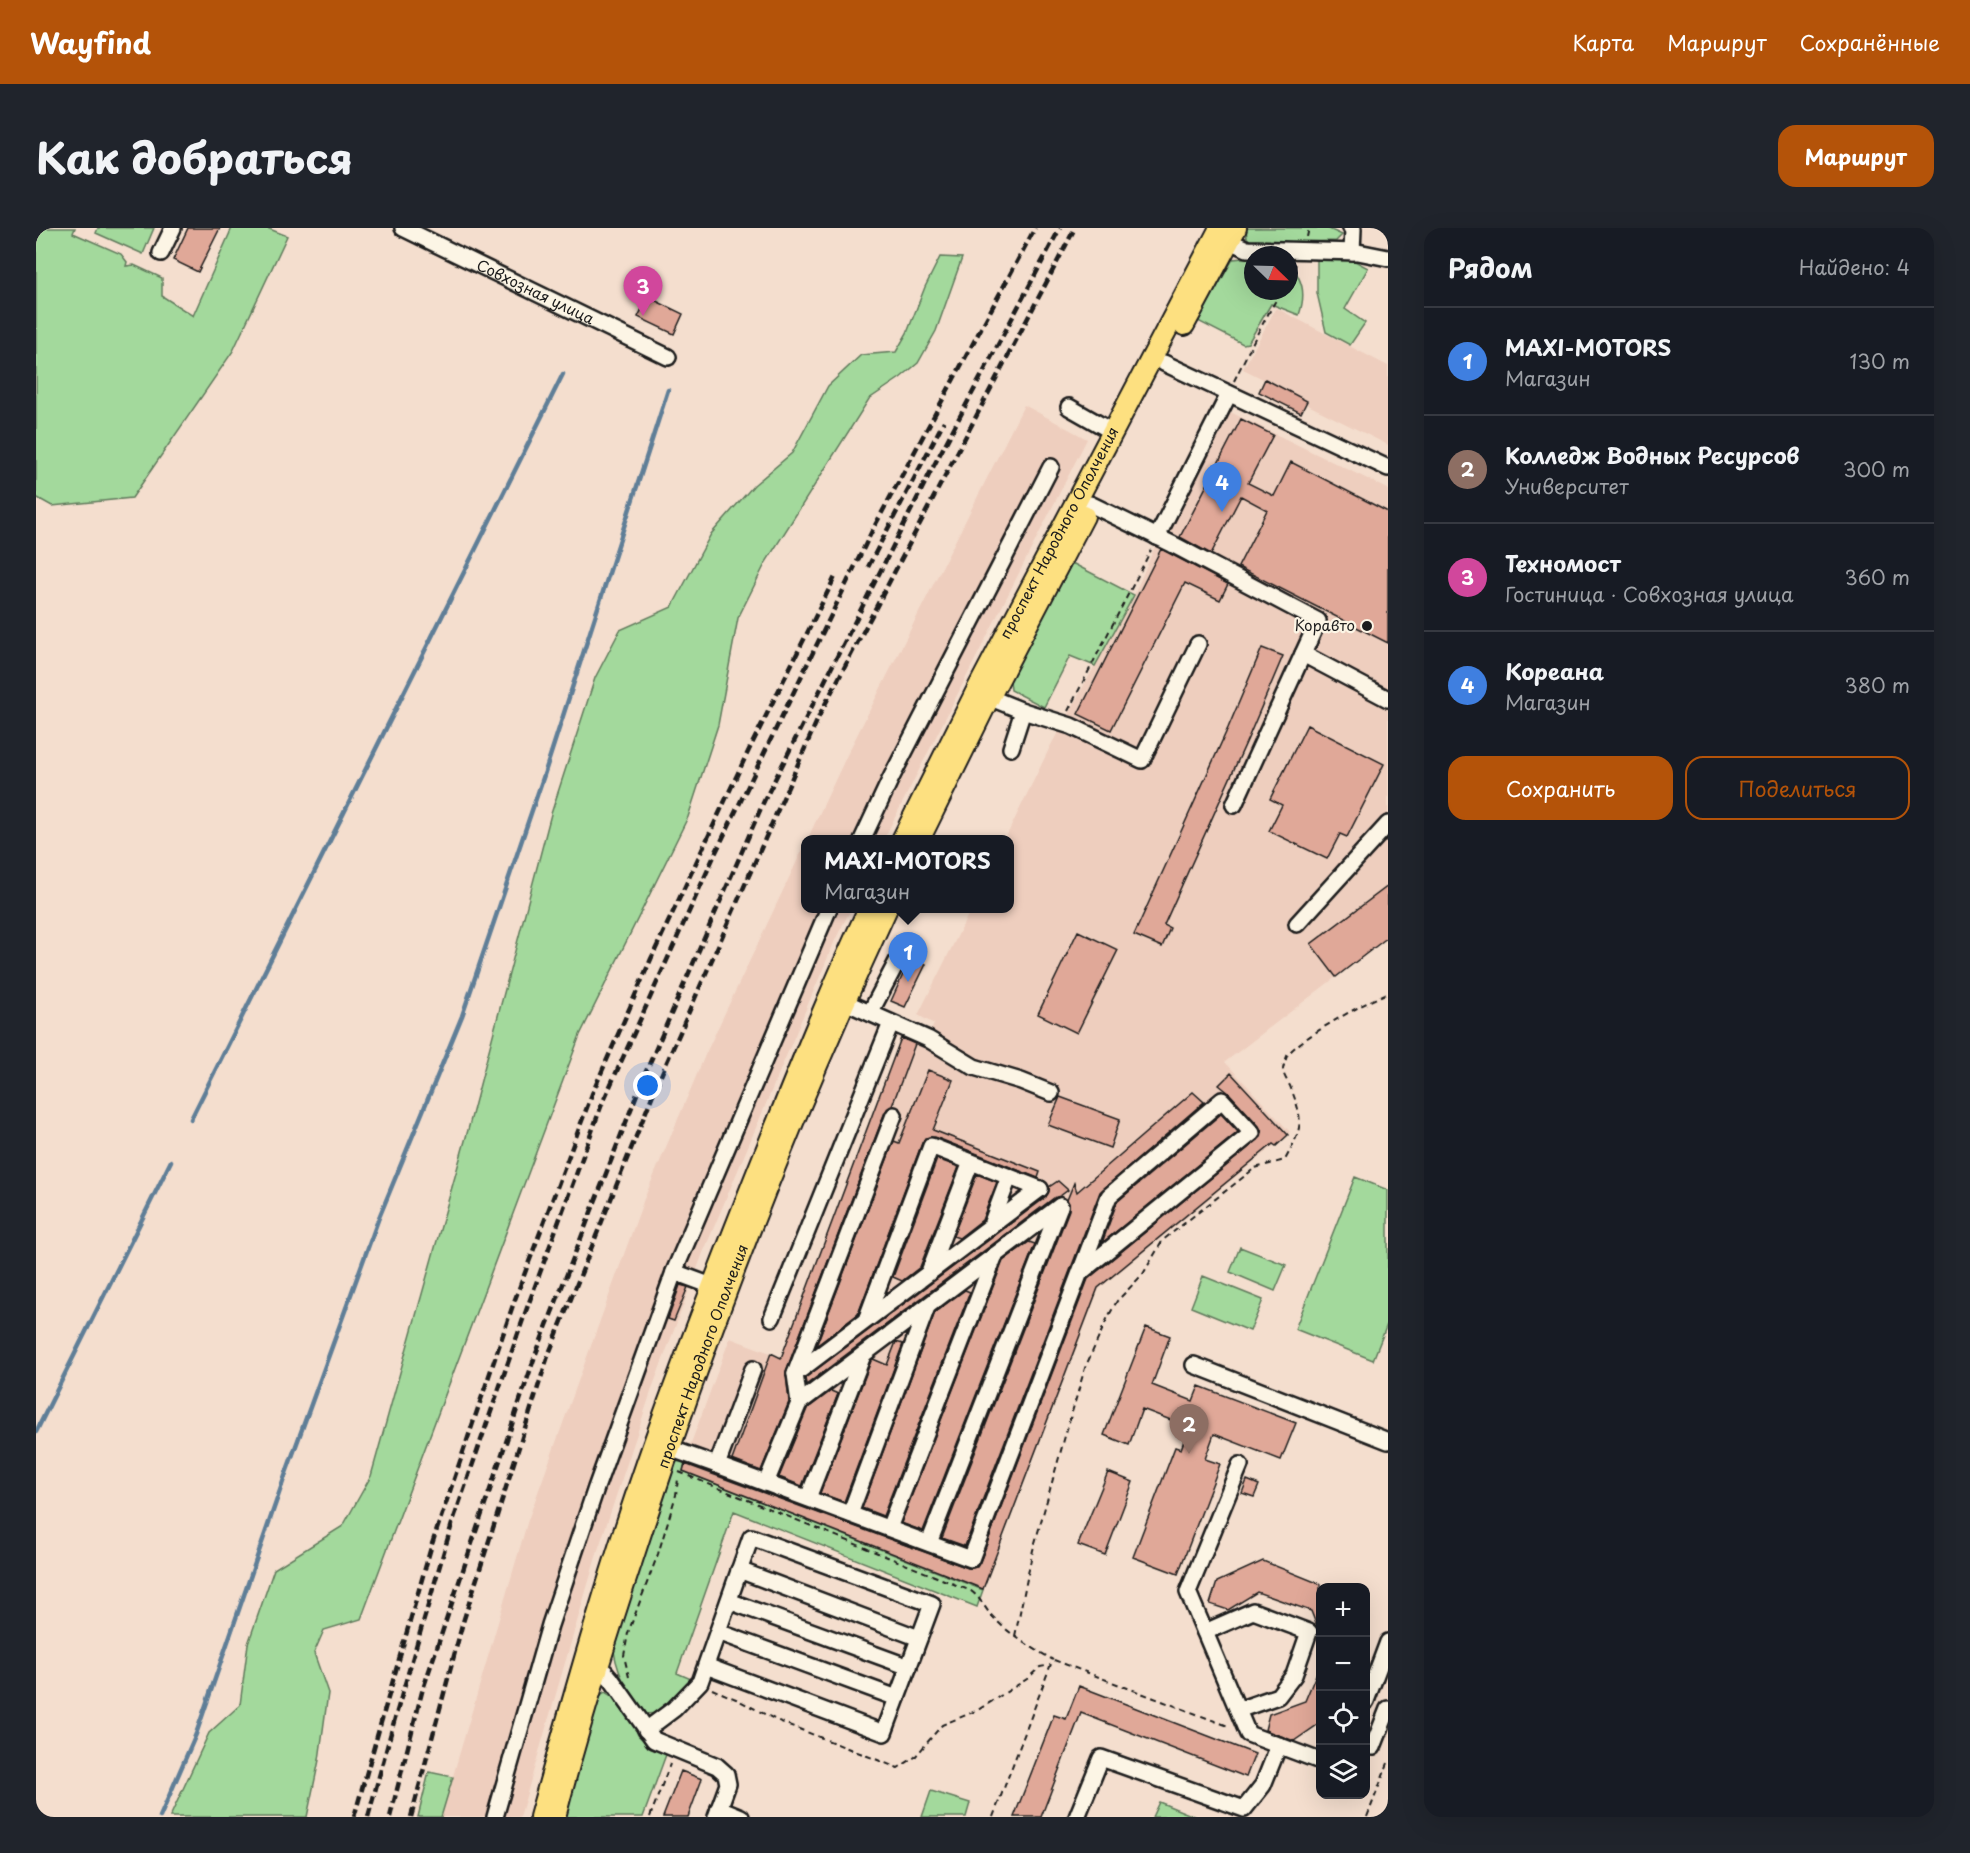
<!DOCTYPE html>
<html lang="ru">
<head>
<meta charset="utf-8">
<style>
  body { margin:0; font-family:"Playpen Sans",sans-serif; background:#20242c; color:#f1f3f6 }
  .controls { position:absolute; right:18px; bottom:18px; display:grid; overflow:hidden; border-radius:12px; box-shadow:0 6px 24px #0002 }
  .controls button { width:54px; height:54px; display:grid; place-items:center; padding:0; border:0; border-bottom:2px solid #363941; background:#171b24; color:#f1f3f6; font:30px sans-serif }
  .compass { position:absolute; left:1208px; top:18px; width:54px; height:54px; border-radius:50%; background:#171b24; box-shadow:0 6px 24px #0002; rotate:113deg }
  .you { position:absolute; left:612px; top:858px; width:21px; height:21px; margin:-15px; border:4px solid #fff; border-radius:50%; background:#1a73e8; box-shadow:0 0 0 9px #1a73e833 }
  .badge { display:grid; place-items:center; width:39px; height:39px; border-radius:50%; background:#b45309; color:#fff; font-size:20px; font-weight:700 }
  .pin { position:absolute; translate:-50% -50px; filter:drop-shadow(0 2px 3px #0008) }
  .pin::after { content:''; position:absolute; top:32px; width:21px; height:18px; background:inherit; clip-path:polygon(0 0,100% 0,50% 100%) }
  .popup { position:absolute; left:765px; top:607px; width:213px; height:78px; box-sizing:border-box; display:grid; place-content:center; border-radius:12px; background:#171b24; filter:drop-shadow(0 2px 4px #0005); font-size:20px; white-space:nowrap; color:#9ea1a6 }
  .popup b { font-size:22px; color:#f1f3f6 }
  .popup::after { content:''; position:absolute; left:50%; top:100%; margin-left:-12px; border:12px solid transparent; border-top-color:#171b24 }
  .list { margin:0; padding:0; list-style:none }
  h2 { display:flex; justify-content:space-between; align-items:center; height:78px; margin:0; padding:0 24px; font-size:26px }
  h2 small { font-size:20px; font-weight:400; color:#9ea1a6 }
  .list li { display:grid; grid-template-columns:39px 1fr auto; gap:18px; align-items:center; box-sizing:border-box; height:108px; padding:0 24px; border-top:2px solid #363941 }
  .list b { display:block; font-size:22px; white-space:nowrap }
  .list p { margin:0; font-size:20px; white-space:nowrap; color:#9ea1a6 }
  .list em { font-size:20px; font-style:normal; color:#9ea1a6 }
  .actions { display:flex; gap:12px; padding:18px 24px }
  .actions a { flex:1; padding:14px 0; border:2px solid #b45309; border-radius:18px; text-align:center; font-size:21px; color:#b45309 }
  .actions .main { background:#b45309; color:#fff }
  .icon { flex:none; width:33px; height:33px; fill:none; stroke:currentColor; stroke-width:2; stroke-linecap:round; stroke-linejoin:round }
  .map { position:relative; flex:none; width:1352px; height:1589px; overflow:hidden; border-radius:18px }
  header { display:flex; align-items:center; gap:36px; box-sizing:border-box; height:84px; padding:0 30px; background:#b45309; color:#fff }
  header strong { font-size:28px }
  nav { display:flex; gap:33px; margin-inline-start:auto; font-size:21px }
  .intro { display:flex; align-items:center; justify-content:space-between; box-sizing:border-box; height:144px; padding:0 36px }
  h1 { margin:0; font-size:42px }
  .button { padding:15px 27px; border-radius:18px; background:#b45309; color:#fff; font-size:21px; font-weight:700 }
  main { display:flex; gap:36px; padding:0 36px }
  aside { flex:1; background:#171b24; border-radius:18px; box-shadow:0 6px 24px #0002 }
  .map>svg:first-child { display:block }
  .built { fill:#eecebe }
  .green { fill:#a3d99c; stroke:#607a5c; stroke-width:1.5 }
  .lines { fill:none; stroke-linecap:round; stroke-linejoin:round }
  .stream { stroke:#5f7e97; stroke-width:4.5 }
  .building { fill:#e0a898; stroke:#1c1c1c; stroke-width:1.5 }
  .minor-casing { stroke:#1c1c1c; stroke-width:20 }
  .major-casing { stroke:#1c1c1c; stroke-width:24 }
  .path { stroke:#1c1c1c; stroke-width:2; stroke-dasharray:6 4.5; stroke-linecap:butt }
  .minor { stroke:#fcf5e5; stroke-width:15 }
  .major { stroke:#fde080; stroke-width:20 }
  .rail { stroke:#1c1c1c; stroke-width:4.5; stroke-dasharray:9 4.5; stroke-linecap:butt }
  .poi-dot { fill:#1c1c1c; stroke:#fcf5e5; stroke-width:2 }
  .labels { text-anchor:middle; stroke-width:4.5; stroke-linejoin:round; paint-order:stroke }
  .street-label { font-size:15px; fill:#1c1c1c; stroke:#fcf5e5 }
  .poi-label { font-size:15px; fill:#1c1c1c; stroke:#fcf5e5; text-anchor:end }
</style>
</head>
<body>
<header>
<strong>Wayfind</strong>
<nav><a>Карта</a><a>Маршрут</a><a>Сохранённые</a></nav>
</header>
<div class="intro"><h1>Как добраться</h1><a class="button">Маршрут</a></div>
<main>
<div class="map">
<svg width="1352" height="1589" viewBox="0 0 1352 1589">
  <rect width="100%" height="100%" fill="#f4dece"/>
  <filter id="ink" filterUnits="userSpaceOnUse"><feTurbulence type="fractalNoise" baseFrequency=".0167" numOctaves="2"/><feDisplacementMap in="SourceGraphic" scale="12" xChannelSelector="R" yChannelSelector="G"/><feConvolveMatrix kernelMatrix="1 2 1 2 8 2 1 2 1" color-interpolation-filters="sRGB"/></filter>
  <g filter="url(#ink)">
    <path class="built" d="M1240,80L1352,138V217L1270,176L1271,173L1207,141Z
      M988,177L1051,211L848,611L771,612L811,527Z
      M1180,177L1352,261V709L1189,834L1254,904L1063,1061L947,1362L647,1243L651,1226L694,1110L745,1129L865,810L888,819L898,796L882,787L935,681L974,680V612L969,611L1016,515L1098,367Z
      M770,614V680L815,681L800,710L667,1025L617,1158L562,1322L484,1589H405L492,1292L608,971L670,825Z"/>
    <path class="green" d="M0,0H39L37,5L85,26L91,34L90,38L98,37L126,50V68L157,88L196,0H231L251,8L197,123L96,270L16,278L0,269Z
      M62,0H118L107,26L60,5Z
      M1210,0H1291L1306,7L1300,13L1218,15L1211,10Z
      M1297,27L1317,32L1332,40L1309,81L1329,95L1314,117L1290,104L1281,65V31Z
      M904,29L926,30L900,103L882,135L864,150L833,171L730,334L702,390L682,497L652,589L544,807L325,1391L288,1402L278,1425L292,1465L283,1532L271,1589H134L173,1505L204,1477L212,1416L238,1341L307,1298L335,1248L432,902L515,586L559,450L584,402L636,379L675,306L718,257L756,225L792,158L825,127L860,124L871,105L889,59Z
      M1217,29V63H1253V33C1266,52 1271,64 1263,87L1235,76L1212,115L1207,116L1162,93L1197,31Z
      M1036,335L1098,367L1059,438L1034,428L1008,479L975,462L974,451Z
      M1319,949L1352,962V1094L1337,1132L1259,1101Z
      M1204,1019L1250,1037L1239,1063L1194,1044Z
      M1167,1048L1227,1072L1214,1103L1155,1079Z
      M649,1233L647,1243L947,1362L941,1379L698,1283L641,1445L655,1451C644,1464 626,1491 607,1485C593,1469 576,1435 578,1414L639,1234Z
      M569,1464L579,1470L631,1524L607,1589H528L561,1469Z
      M393,1544L417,1549L405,1589H382Z
      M895,1563L934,1575L930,1589H886Z
      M1123,1574L1160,1589H1116Z"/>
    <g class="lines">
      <path class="stream" d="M155,891L527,146
        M0,1204L135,933
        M124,1589L160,1506L249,1248L342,992L426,788L508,547L632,162"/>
    </g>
    <path class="building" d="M152,0H184L162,44L137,32Z
      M612,69L647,86L638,106L602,89Z
      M1229,151L1271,173L1265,185L1223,164Z
      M1205,191L1237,207L1212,255L1238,268L1255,234L1352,284V415L1202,339L1231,282L1205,268L1175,326L1144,309Z
      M1125,321L1192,356L1184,372L1149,355L1075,502L1042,486Z
      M1226,420L1247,428L1213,508L1128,697L1134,700L1126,719L1098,707L1192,500Z
      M1271,497L1348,536L1311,609L1304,606L1291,631L1233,603L1246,577L1234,571Z
      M1352,658V709L1300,749L1275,716Z
      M1042,703L1082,722L1041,805L1002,786Z
      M875,729L890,736L869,779L855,773Z
      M865,810L879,816L856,878L849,884L750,1143L753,1174L725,1243L696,1232L735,1125L745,1130Z
      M892,842L917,852L897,902L1004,944L1002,950L899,909L889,910L886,915L822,1086L780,1118L858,913L863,915Z
      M1195,845L1252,907L1240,918L1237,916L1062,1060L947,1361L647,1243L649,1236L932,1340L941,1339L944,1334L1052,1051L1225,909L1226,904L1223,898L1193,865L1183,857Z
      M1157,864L1168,874L1064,964L929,1318L906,1310L1033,982L1031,972L1038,955L1041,964Z
      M1024,869L1084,891L1074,920L1012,897Z
      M1185,886L1202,904L1066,1015L1081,974Z
      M901,931L923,939L884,1039L866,1053L857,1049Z
      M941,946L961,954L946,992L923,1010L917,1008Z
      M1022,953L1032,962L1024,968L1018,970L770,1157L769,1150L1010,969L1013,959Z
      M993,1014L999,1016L887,1303L865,1295L967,1033Z
      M644,1057L652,1059L638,1093L632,1091Z
      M929,1062L934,1064L847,1288L826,1280L899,1084Z
      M1110,1099L1134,1108L1116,1157L1157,1173L1163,1158L1260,1195L1245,1232L1178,1206L1169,1231L1184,1236L1142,1346L1097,1329L1139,1219L1145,1221L1153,1199L1106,1181L1093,1217L1068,1207Z
      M860,1114L867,1116L808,1274L784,1265L835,1133L837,1131L851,1137Z
      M795,1163L802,1166L766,1258L743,1249L771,1181Z
      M1072,1244L1097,1254L1069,1327L1042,1317Z
      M1211,1252L1223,1257L1218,1269L1206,1265Z
      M1227,1333L1284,1356V1406L1275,1383L1221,1364L1192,1382L1174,1376L1181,1354Z
      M1284,1437V1495L1258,1513L1229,1502L1233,1486L1269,1473Z
      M1043,1458L1219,1526L1210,1549L1045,1485L1005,1589H978L1018,1487L1030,1491Z
      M645,1543L666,1551L652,1589H627Z"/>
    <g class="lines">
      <g class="minor-casing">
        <g id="minor">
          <path id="s1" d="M367,0L632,129"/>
          <path d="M1315,0L1317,1L1316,24"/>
          <path d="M1193,13L1211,21L1322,24L1352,30"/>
          <path d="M125,25L137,0"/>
          <path d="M1128,135L1352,240"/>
          <path d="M1033,179L1077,204"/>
          <path d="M1054,276L1136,316L1282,393L1198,577"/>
          <path d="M1121,309L1193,166"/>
          <path d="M1267,426L1352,471"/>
          <path d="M945,466L987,483L1035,498L1106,532L1162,416"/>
          <path d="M975,520L987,483"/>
          <path d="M826,612L855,550L1015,239"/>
          <path d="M1261,696L1352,596"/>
          <path d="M809,774L892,811L938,839L985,853L1015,865"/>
          <path d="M834,785L864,728"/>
          <path d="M955,997L973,949"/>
          <path d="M638,1044L676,1058"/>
          <path d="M893,1044L935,934"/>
          <path d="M736,1090L855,795"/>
          <path d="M830,1092L895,918L1004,961"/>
          <path d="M1158,1137L1352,1213"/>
          <path d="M759,1146L1004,961"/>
          <path d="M763,1175L759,1146L858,887"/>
          <path d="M633,1220L681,1237L717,1141"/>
          <path d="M681,1237L935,1331L1073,968L1186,872L1216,905L1044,1045"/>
          <path d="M1204,1237L1152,1364L1212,1506L1284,1533"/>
          <path d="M730,1255L763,1175L1024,978"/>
          <path d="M772,1270L827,1127"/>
          <path d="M814,1286L891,1079"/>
          <path d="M853,1300L959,1027"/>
          <path d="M893,1315L1024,978"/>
          <path d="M703,1342L883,1410"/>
          <path d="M693,1373L873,1439"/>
          <path d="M682,1404L861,1470"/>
          <path d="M1169,1404L1217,1383L1273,1404L1258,1447L1242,1468L1202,1482"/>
          <path d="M561,1441L569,1444L575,1451L618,1512L681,1538L690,1546L692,1556L680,1589"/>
          <path d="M1330,1473L1352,1414"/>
          <path d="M610,1502L638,1481L664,1454L715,1309L896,1376L848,1505L670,1438"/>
          <path d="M1337,1519L1352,1481"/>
          <path d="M683,1580L705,1589"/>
          <path d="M459,1589L514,1397L560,1260L638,1044L793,680"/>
          <path d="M1041,1589L1065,1530L1208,1581L1227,1557L1243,1517"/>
        </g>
      </g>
      <g class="major-casing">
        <g id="major">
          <path d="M1148,97L1200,0"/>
          <path id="s2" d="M866,612L940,464L1184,0"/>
          <path d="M883,612L953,470L1048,288"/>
          <path d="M504,1589C539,1463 575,1336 619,1212C651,1122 686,1033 721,945C757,856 792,767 833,680"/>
          <path id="s3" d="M519,1589C542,1499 570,1411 599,1323C670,1105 754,889 851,680"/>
        </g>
      </g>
      <path class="path" d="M1271,9L1273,0
        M1253,49L1260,36
        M1198,153L1220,108L1245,63
        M1032,483L1115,322
        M643,1244L935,1363C946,1371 949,1382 959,1391C975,1408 997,1420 1017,1432
        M979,1408L997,1322L1031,1201L1049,1140L1072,1089L1081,1073L1107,1046L1127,1012L1219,940L1249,932C1267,899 1268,893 1254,858C1252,854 1247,847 1247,842C1247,839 1250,831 1251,828C1260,812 1333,772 1352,765
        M1018,1432L1192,1498
        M593,1449L588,1428L592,1405L622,1326L640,1267L642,1251
        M676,1461L700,1471L740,1492L862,1540L879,1529L906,1497L942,1482L991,1451L1004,1439L1015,1437
        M0,1583L8,1589
        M614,1589L634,1536
        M957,1589L1015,1436
        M1331,1589L1352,1535"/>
      <use href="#minor" class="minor"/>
      <use href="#major" class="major"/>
      <path class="rail" d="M832,339L908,193
        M318,1589L396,1316L478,1074L556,866L615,731L709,530L800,347
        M332,1589L359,1490L416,1296L491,1080L566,876L679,626L836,303L999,0
        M354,1589L386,1464L499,1128L608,848L728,573L896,241L1024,0
        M375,1589L427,1394L512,1128L619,861L784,486L1039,0"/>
    </g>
  </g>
  <circle class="poi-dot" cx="1331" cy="398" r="6"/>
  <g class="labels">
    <g class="street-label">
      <text dy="5" stroke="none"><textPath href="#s1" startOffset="147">Совхозная улица</textPath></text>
      <text dy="5" stroke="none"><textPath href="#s2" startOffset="345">проспект Народного Ополчения</textPath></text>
      <text dy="5" stroke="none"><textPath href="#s3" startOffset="484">проспект Народного Ополчения</textPath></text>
    </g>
    <g class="poi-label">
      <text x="1319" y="403">Коравто</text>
    </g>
  </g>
</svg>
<div class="controls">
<button>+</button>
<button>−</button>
<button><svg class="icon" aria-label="locate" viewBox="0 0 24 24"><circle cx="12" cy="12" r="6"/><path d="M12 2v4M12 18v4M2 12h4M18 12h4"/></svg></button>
<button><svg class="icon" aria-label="layers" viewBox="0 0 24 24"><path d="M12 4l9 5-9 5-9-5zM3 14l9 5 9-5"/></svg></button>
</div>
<svg class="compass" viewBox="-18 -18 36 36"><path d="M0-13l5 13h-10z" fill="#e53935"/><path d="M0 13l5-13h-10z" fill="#9ea1a6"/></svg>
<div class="you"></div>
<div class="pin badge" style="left:872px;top:754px;background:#3f7fe0">1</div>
<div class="popup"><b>MAXI-MOTORS</b>Магазин</div>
<div class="pin badge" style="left:1153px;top:1226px;background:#8d6e63">2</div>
<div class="pin badge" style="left:607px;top:88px;background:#d1479c">3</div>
<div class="pin badge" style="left:1186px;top:284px;background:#3f7fe0">4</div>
</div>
<aside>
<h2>Рядом<small>Найдено: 4</small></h2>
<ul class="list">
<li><span class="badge" style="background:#3f7fe0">1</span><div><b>MAXI-MOTORS</b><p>Магазин</p></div><em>130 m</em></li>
<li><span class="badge" style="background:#8d6e63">2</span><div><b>Колледж Водных Ресурсов</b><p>Университет</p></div><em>300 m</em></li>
<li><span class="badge" style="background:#d1479c">3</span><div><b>Техномост</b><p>Гостиница · Совхозная улица</p></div><em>360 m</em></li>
<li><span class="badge" style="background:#3f7fe0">4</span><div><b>Кореана</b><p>Магазин</p></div><em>380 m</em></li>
</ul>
<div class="actions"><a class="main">Сохранить</a><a>Поделиться</a></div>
</aside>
</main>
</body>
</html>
